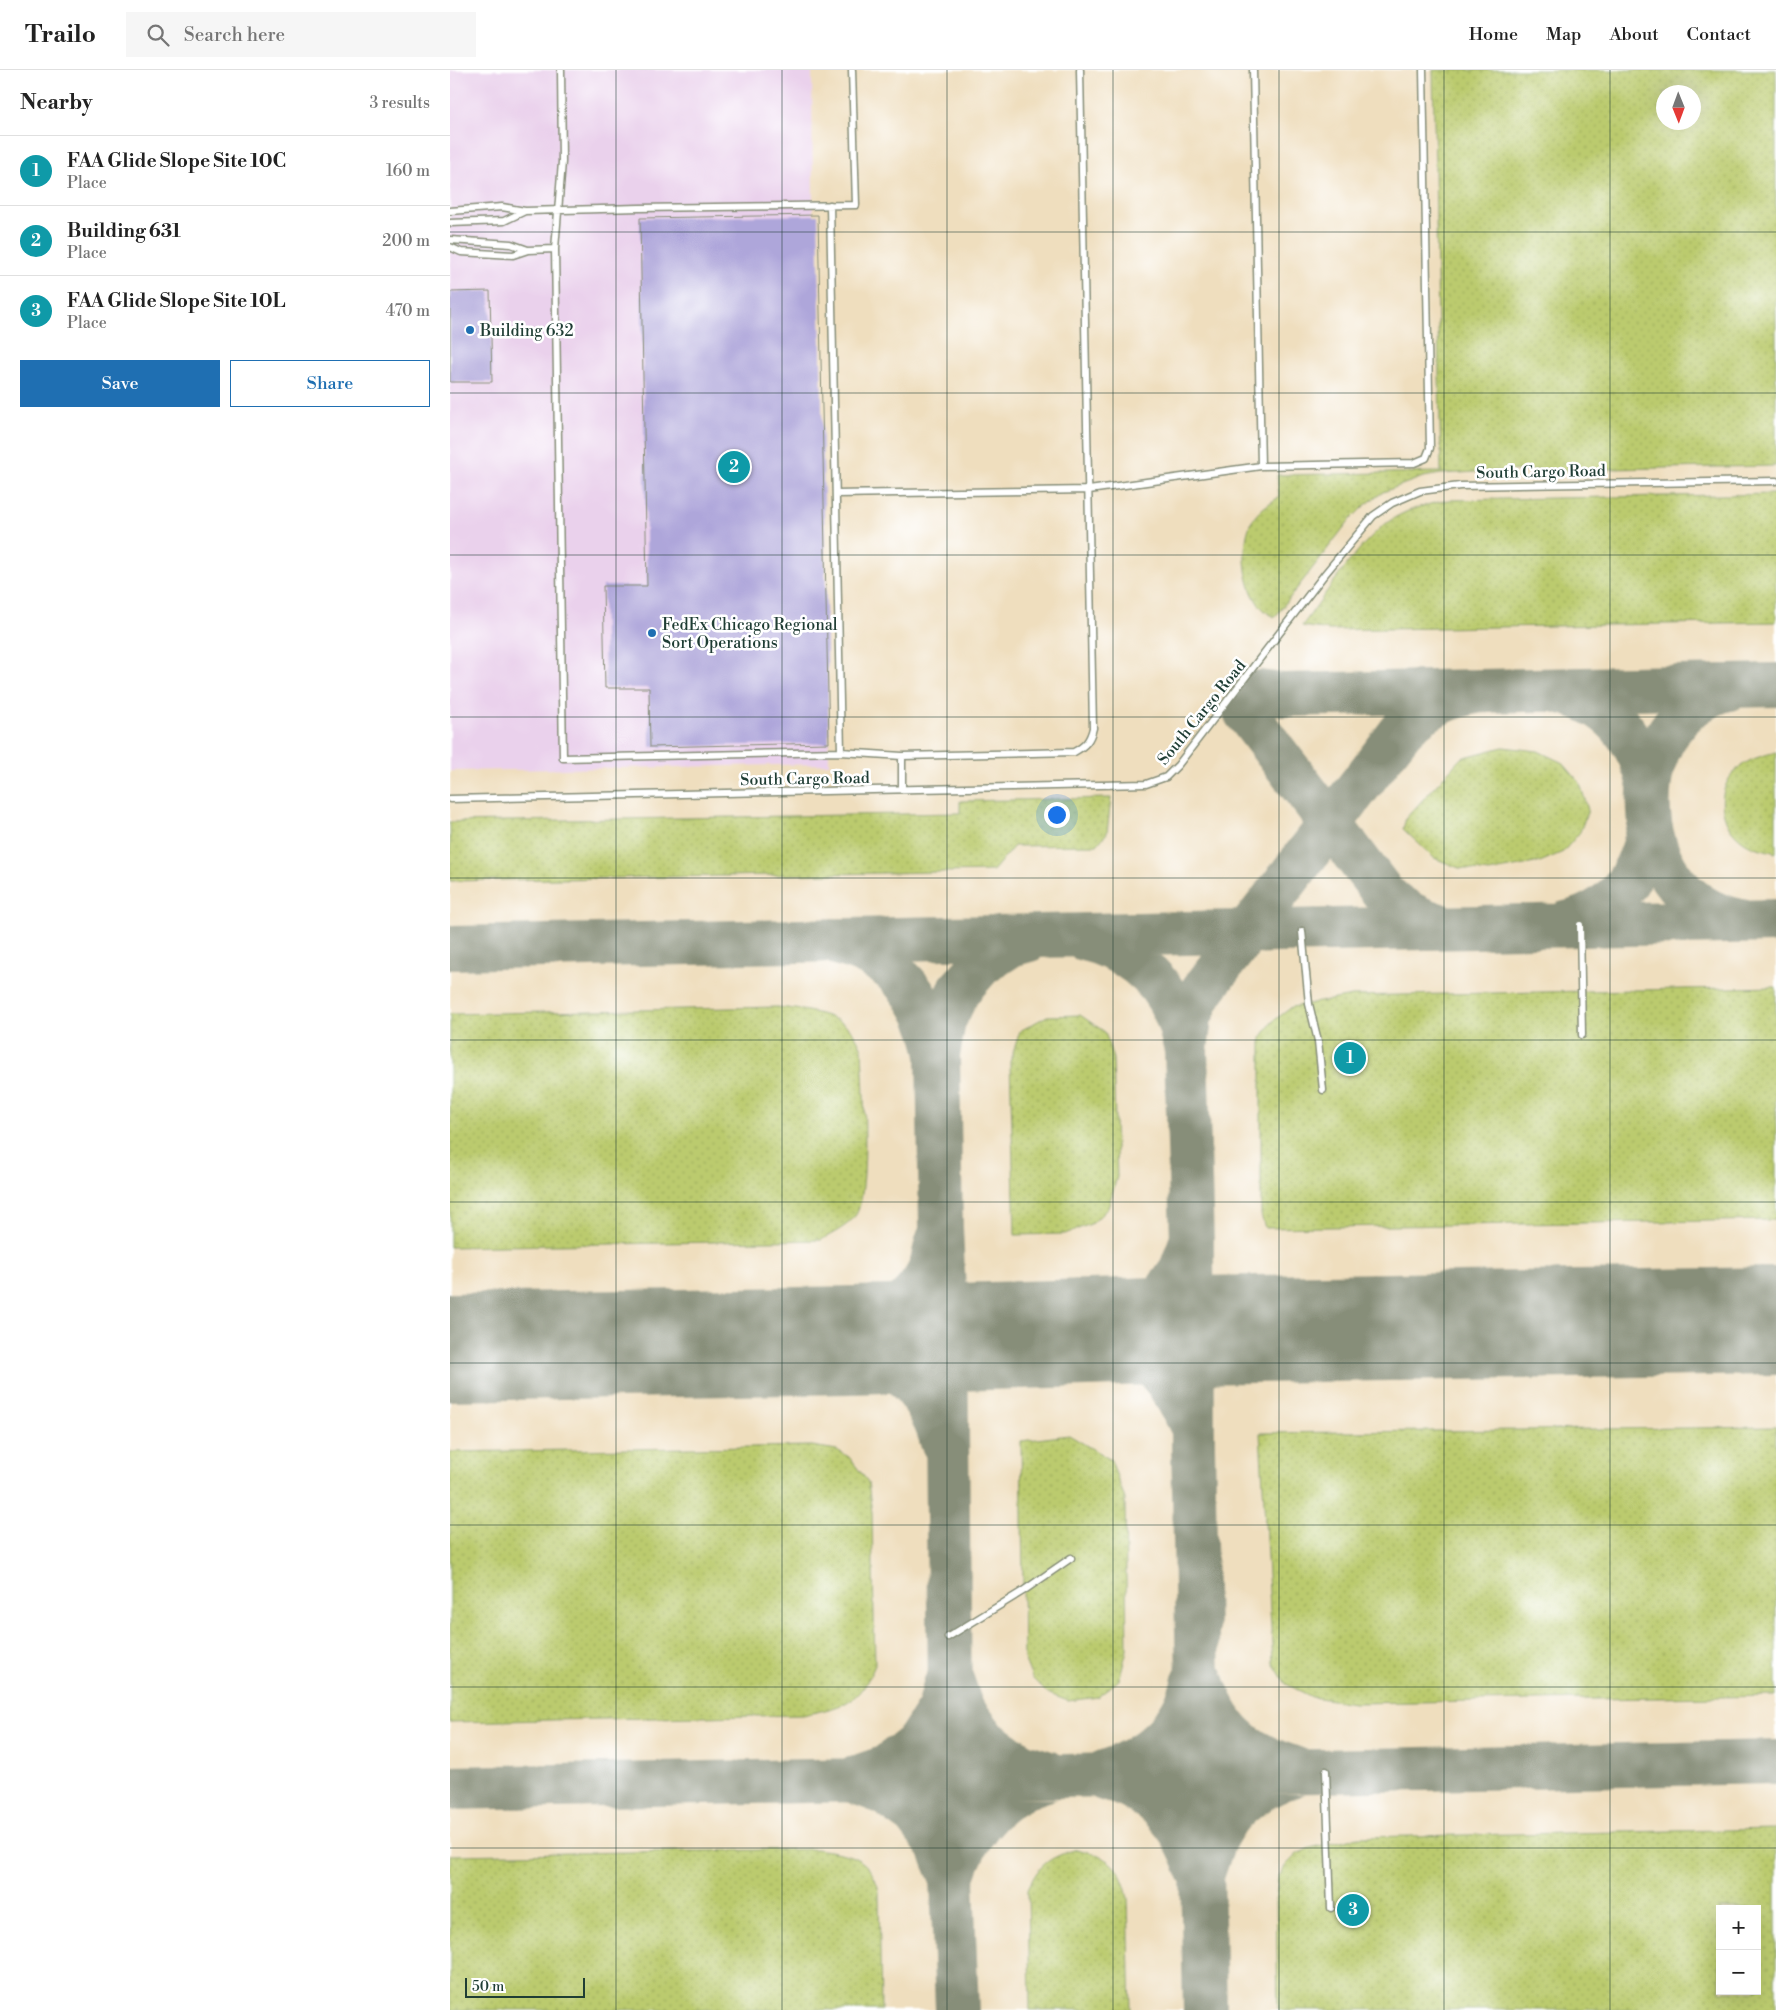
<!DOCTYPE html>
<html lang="en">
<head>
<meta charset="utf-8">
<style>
  body { margin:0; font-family:"Libre Bodoni",serif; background:#f6f6f6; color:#222 }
  .controls { position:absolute; right:15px; bottom:15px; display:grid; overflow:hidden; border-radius:0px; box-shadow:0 5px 20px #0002 }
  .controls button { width:45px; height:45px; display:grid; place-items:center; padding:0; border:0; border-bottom:1px solid #e0e0e0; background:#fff; color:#222; font:25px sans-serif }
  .compass { position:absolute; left:1206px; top:15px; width:45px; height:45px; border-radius:50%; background:#fff; box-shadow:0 5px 20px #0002; rotate:179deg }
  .scale { position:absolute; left:15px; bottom:12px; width:120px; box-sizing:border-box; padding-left:5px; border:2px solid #1f3d34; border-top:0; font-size:14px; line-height:18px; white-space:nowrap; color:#1f3d34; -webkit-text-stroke:4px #fff; paint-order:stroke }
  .you { position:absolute; left:606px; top:744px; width:18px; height:18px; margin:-12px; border:4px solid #fff; border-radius:50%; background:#1a73e8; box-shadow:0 0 0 8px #1a73e833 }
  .badge { display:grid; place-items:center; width:32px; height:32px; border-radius:50%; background:#1f6fb2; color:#fff; font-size:16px; font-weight:700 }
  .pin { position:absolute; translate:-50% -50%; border:2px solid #fff; box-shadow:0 1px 5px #0006 }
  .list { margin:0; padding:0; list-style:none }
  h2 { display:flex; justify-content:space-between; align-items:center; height:65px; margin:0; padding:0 20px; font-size:21px }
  h2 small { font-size:16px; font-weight:400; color:#767676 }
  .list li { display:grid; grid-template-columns:32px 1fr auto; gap:15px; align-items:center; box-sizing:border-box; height:70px; padding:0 20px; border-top:1px solid #e0e0e0 }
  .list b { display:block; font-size:19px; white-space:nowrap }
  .list p { margin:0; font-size:16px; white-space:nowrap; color:#767676 }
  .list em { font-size:16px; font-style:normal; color:#767676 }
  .actions { display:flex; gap:10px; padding:15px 20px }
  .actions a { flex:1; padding:11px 0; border:1px solid #1f6fb2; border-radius:0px; text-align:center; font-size:18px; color:#1f6fb2 }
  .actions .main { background:#1f6fb2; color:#fff }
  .icon { flex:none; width:28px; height:28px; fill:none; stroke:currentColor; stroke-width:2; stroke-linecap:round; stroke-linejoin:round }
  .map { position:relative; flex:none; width:1326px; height:1940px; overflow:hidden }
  header { display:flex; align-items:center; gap:30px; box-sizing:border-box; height:70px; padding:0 25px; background:#fff; border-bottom:1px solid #e0e0e0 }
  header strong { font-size:24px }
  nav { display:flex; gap:28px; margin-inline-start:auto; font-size:18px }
  .search { width:350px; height:45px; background:#f6f6f6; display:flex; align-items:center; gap:12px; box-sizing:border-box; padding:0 18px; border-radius:0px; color:#767676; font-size:19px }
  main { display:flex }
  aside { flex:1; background:#fff }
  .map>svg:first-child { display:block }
  .built { fill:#ead1ec }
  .grass { fill:url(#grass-dots); stroke:#6d8451; fill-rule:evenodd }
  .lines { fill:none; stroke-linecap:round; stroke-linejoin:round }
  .taxiway { stroke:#878e79; stroke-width:44 }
  .runway { stroke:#878e79; stroke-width:108 }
  .building { fill:#aea6da }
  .service-casing { stroke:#878e79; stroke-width:9 }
  .service { stroke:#fff; stroke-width:6 }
  .grid { fill:none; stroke:#1f3d34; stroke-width:1; stroke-opacity:0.55 }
  .poi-dot { fill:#1f6fb2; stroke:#fff; stroke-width:2 }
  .labels { text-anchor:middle; stroke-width:5; stroke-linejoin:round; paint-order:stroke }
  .poi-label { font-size:16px; fill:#1f3d34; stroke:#fff; text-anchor:start }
  .street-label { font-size:16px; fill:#1f3d34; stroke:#fff }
</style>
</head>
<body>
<header>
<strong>Trailo</strong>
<div class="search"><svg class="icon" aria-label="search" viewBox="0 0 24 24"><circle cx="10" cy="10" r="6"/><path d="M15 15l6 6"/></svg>Search here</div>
<nav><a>Home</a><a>Map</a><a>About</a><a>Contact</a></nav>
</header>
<main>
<aside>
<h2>Nearby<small>3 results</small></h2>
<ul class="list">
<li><span class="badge" style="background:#0f9aa8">1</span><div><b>FAA Glide Slope Site 10C</b><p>Place</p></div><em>160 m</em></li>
<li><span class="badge" style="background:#0f9aa8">2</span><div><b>Building 631</b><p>Place</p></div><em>200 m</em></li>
<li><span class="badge" style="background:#0f9aa8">3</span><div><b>FAA Glide Slope Site 10L</b><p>Place</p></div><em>470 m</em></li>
</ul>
<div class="actions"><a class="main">Save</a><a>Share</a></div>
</aside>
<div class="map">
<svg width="1326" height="1940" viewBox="0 0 1326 1940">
  <defs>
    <pattern id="grass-dots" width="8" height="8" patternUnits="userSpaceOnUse" patternTransform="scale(1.25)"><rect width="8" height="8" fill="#bbcb6e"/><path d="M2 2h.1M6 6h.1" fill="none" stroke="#a0af60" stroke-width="1.8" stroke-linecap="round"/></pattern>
  </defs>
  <rect width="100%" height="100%" fill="#fff"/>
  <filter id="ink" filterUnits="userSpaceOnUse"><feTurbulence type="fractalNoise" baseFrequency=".02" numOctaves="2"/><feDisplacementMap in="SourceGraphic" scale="10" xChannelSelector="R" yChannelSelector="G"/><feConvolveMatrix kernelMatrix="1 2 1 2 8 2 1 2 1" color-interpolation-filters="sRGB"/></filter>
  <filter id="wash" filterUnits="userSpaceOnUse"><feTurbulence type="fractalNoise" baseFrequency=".0096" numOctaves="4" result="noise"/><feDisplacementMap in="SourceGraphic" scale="20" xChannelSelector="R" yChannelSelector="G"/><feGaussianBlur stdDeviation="1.12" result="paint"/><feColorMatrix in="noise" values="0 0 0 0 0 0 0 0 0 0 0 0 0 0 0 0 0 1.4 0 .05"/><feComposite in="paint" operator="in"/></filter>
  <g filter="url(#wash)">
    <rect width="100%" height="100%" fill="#efdebe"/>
    <path class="built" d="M0,0H362L363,145H368L379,694L0,701Z"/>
    <path class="grass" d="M983,0H1326V396L1044,401L991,404L973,407L933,422L914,436L898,452L825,547C821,545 815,542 812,538C794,520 790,476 801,453C807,441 818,434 829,427L827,405L991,402ZM1214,22H1244V52H1214Z
      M1326,424V552L879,560L852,556C876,524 910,469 944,448C961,438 979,434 998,430Z
      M1053,677L1088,681L1113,693L1130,713L1138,740L1130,762L1113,782L1090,792L1039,802L1009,798L984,788L953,759L956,748L1011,688Z
      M1326,682V783C1319,781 1311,779 1304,777C1268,763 1260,716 1294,694C1303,688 1315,685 1326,682Z
      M661,728L657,763L647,775L564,776L543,801L0,811V752L510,743V731Z
      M1326,917V1150L815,1158L811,1145V968L822,952L842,937L902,926Z
      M327,937C348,939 387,943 402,961C406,966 409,973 412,979C413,1009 421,1126 405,1146C397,1157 383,1163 371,1170L0,1177V944Z
      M630,945L655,962L663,989L667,1107L658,1138L643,1153L615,1164L565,1165L560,992L570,961L597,946Z
      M1326,1357V1626L904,1633L862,1627L836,1614L823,1593L810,1363Z
      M619,1365L661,1390L675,1429L677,1580L669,1610L648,1627L618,1631L597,1623L582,1608L574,1588L571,1371Z
      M362,1376L387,1380L399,1387L418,1412L422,1443L425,1595C408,1636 392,1636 353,1645L0,1652V1382Z
      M1326,1759V1940H828L826,1827L828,1808L836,1795L847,1784L860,1778L908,1767ZM1270,1839H1307V1921H1270Z
      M366,1779C398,1784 420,1785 429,1821L431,1940H0V1785Z
      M627,1779C659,1787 672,1796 678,1829L681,1940H580L578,1819C589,1793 601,1787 627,1779Z"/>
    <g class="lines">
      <path class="taxiway" d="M1282,618C1168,644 1172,827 1287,850
        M810,622L832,625L1326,615
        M1111,622C1161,634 1187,666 1199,715
        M795,642L935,825C951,840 968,849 989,855
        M1116,853C1168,841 1189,803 1200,754
        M634,869C673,878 709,904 725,943C730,955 733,968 736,980
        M389,874C446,888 478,930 488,985
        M0,878L1326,851
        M488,1169C484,1180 483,1193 478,1203C462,1234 431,1252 403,1270C448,1297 478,1320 492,1372
        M740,1174L731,1199L714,1224L688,1246L667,1257L644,1263C652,1266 662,1268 670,1271C706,1289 725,1322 742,1357
        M752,1609C769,1659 793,1683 844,1698
        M502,1610L512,1639L537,1671L571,1694L599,1703
        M654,1702C698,1688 734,1656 744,1610
        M407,1707L436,1697L467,1673L489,1639L495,1615
        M654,1709C704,1721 732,1752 748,1799
        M405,1712L434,1723L465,1745L488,1775L500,1804
        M0,1718L1326,1692
        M754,1800C758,1789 761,1777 766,1767C782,1736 812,1715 844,1705
        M504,1804C519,1758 548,1723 596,1710
        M507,1940L502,1810L496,1267L491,1157L488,985L494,951L509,920L532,894L561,875L579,870
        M755,1940L743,1376L742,1171L736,980L740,947L752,921L952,660C975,637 1000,626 1031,621"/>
      <path class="runway" d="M0,1277L403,1270L741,1260L1326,1251"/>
    </g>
    <g id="blocks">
      <path class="building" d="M368,145L379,673L200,677L199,618H155L153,516H197L190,148Z
        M40,221L42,312H0V222Z
        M896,1834H910V1846H896Z"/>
    </g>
  </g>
  <g filter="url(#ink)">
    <use href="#blocks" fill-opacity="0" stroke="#878e79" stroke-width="1"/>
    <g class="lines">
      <g class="service-casing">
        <path id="service" d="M111,0L112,92L105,179L113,688L391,682L452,686L624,682C635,676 640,671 643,658L630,0
          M803,0L811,396
          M380,135L391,682
          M0,141L52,137L75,141L189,138L406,135L402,0
          M0,153L54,151L75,141
          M0,170L61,174L78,180
          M0,177L11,182L63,185L78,180L105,179
          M386,424L639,420L811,396L964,393L976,388L980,378L973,0
          M452,686V719
          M0,729L696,714L716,707L728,695L874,505L923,446L942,433L970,421L1010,416L1326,411
          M1130,855L1132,965
          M852,861L859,934L868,971L873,1020
          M498,1567L573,1521L621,1488
          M876,1701L881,1838"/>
      </g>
      <use href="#service" class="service"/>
    </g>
  </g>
  <path class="grid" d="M166,0V1940M332,0V1940M497,0V1940M663,0V1940M829,0V1940M994,0V1940M1160,0V1940M0,162H1326M0,323H1326M0,485H1326M0,647H1326M0,808H1326M0,970H1326M0,1132H1326M0,1293H1326M0,1455H1326M0,1617H1326M0,1778H1326"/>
  <g class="poi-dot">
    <circle cx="20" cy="260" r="5"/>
    <circle cx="202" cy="563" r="5"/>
  </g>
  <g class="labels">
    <g class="poi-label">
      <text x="30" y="266">Building 632</text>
      <text x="212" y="560">FedEx Chicago Regional<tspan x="212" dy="18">Sort Operations</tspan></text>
    </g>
    <g class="street-label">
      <text transform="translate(1091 401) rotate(-1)" y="6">South Cargo Road</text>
      <text transform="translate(751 642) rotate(-51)" y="6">South Cargo Road</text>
      <text transform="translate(355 708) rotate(-1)" y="6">South Cargo Road</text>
    </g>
  </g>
</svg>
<div class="controls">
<button>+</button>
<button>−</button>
</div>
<svg class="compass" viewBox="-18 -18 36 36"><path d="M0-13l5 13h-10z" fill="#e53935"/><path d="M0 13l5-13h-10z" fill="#767676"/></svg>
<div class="scale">50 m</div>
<div class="you"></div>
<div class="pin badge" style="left:900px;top:988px;background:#0f9aa8">1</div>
<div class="pin badge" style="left:284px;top:397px;background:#0f9aa8">2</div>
<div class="pin badge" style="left:903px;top:1840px;background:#0f9aa8">3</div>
</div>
</main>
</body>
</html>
